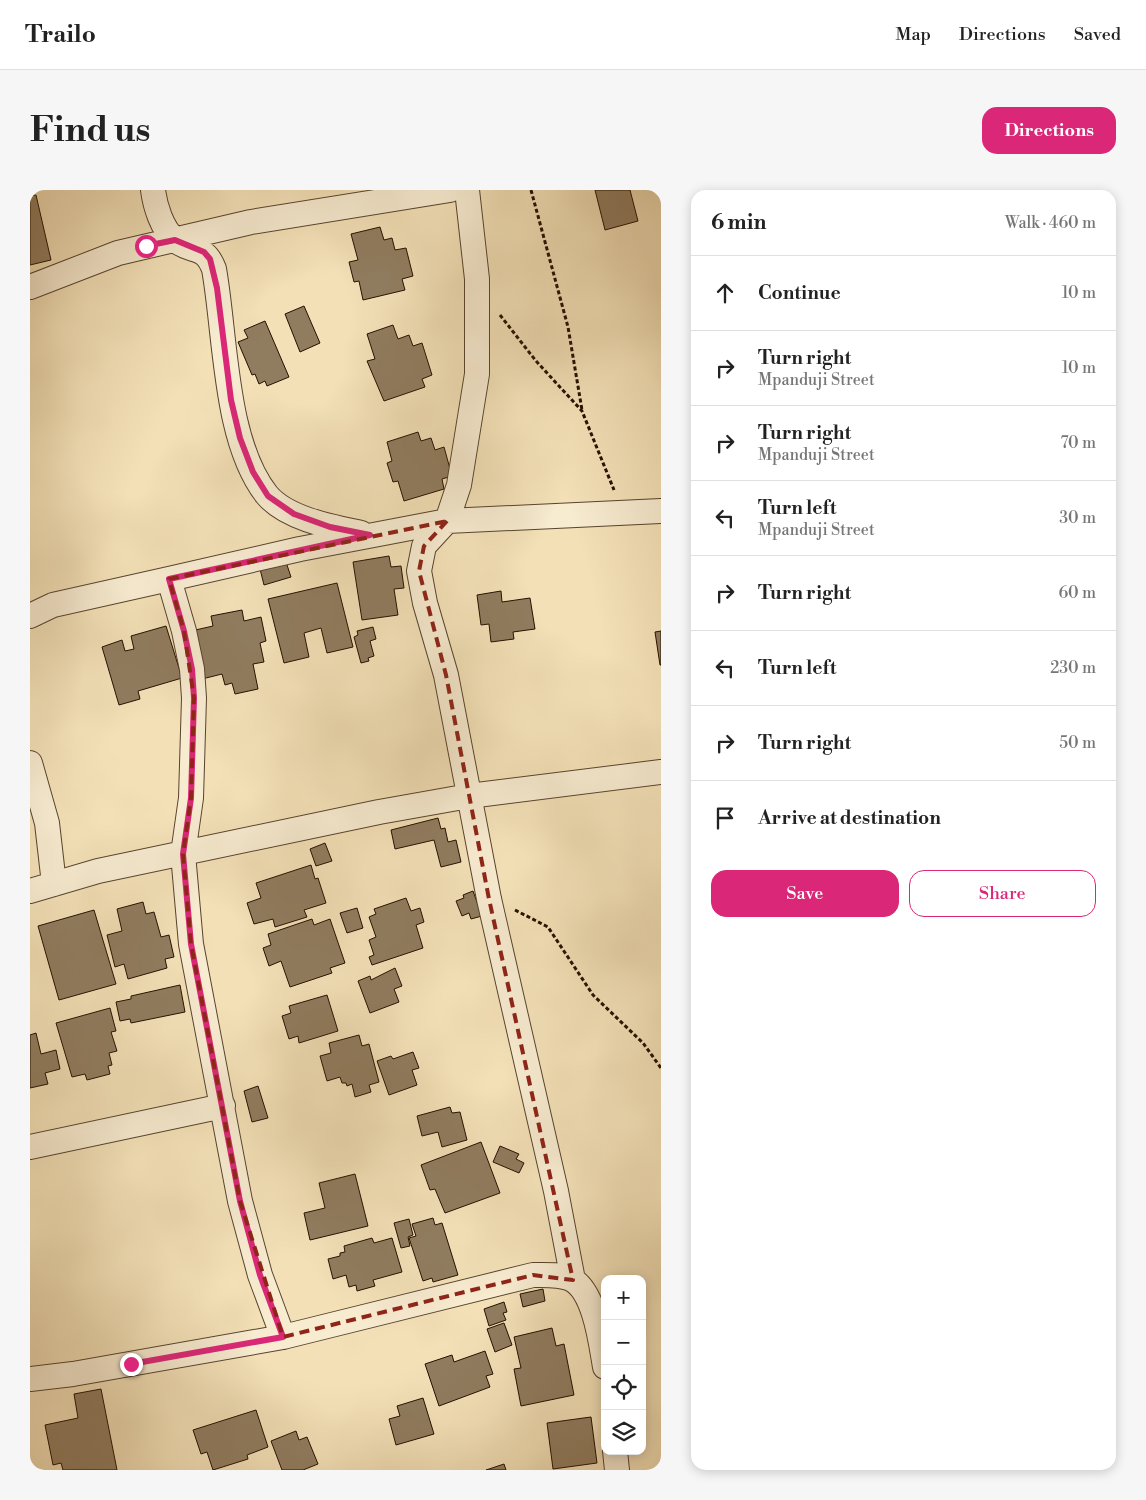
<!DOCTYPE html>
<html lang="en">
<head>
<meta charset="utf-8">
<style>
  body { margin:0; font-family:"Libre Bodoni",serif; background:#f6f6f6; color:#222 }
  .controls { position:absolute; right:15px; bottom:15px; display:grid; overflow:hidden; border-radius:10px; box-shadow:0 2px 12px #0003 }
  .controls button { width:45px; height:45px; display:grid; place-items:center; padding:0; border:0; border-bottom:1px solid #e0e0e0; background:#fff; color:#222; font:25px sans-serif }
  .stop { position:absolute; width:15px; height:15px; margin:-11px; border:4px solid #db2777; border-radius:50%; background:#fff }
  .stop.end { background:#db2777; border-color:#fff; box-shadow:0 1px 5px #0008 }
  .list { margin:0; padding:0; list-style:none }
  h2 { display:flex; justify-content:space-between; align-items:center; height:65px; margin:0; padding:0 20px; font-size:21px }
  h2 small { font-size:16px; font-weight:400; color:#767676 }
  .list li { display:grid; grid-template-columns:32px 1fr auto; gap:15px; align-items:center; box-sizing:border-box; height:75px; padding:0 20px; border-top:1px solid #e0e0e0 }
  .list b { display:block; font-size:19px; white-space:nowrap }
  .list p { margin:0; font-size:16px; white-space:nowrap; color:#767676 }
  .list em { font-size:16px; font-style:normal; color:#767676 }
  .actions { display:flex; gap:10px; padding:15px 20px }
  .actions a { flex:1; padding:11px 0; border:1px solid #db2777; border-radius:15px; text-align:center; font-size:18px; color:#db2777 }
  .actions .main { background:#db2777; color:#fff }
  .icon { flex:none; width:28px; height:28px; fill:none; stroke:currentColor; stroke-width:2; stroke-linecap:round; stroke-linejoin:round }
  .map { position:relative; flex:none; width:631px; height:1280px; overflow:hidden; border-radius:15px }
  header { display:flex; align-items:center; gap:30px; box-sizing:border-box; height:70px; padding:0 25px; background:#fff; border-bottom:1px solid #e0e0e0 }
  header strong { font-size:24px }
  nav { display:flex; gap:28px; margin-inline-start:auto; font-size:18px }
  .intro { display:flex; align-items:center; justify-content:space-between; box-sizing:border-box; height:120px; padding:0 30px }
  h1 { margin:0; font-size:35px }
  .button { padding:12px 22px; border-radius:15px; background:#db2777; color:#fff; font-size:18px; font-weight:700 }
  main { display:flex; gap:30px; padding:0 30px }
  aside { flex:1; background:#fff; border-radius:15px; box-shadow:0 2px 12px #0003 }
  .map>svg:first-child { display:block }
  .building { fill:#907c5f; stroke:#251000 }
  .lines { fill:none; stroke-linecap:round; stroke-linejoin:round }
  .minor-casing { stroke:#58442e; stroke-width:26 }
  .path { stroke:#251000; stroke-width:3; stroke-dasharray:4 2.5; stroke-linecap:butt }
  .minor { stroke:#f7ebd0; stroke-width:24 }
  .route { stroke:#db2777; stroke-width:6 }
  .marked { fill:none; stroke:#8f2418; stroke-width:4; stroke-dasharray:10 6; stroke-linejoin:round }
</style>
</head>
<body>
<header>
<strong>Trailo</strong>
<nav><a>Map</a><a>Directions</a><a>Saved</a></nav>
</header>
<div class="intro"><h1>Find us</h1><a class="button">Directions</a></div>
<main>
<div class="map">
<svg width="631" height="1280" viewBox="0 0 631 1280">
  <rect width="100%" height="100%" fill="#f3e0b7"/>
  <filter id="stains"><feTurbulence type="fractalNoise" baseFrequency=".004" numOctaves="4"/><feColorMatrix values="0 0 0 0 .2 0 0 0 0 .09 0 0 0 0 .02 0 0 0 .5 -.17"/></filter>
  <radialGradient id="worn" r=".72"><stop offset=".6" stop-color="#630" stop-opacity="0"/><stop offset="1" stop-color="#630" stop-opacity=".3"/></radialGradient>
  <path class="building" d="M565,0H600L608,31L575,40Z
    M6,5L21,70L0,75V6Z
    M350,37L354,50L362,48L365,60L376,58L383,86L372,89L375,100L333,110L329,91L324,92L319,72L328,70L321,44Z
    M274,116L290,153L270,162L255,124Z
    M235,131L259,187L237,196L235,191L229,194L225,184L222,185L208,152L218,148L214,140Z
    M363,135L368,149L379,145L383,156L392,153L402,185L392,189L395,197L354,211L337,171L345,169L337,144Z
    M388,242L391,251L401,248L405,260L414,257L422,286L412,289L414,299L374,311L368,291L363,292L357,273L362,271L357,252Z
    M359,366L361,377L371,376L374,398L364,399L368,425L332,430L323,372Z
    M256,372L261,387L234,395L230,379Z
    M307,393L323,457L297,463L291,438L274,443L279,467L254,473L238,409Z
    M471,401L472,412L500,408L505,439L483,442L484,449L461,452L459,434L451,435L447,405Z
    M212,420L214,431L231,427L236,451L230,453L234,472L223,474L228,499L205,504L202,493L195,495L192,484L172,489L161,441L183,436L181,426Z
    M136,436L152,488L108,501L110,509L89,515L72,457L92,450L95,461L104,459L101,446Z
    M343,437L346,449L340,451L344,466L338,468L339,471L331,473L324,447L328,445L327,441Z
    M631,441V475H630L625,442Z
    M408,628L411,639L415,638L418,652L426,650L431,672L411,677L404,650L365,659L361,640Z
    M295,653L302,671L286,676L280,659Z
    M281,675L285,689L288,688L296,713L274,720L277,727L245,737L243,729L224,734L217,713L231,708L226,693Z
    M443,701L452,726L441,729L439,723L432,726L426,711L434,708L433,705Z
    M376,708L381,721L390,718L394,732L386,735L393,758L342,775L339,767L344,765L339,750L346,747L339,727L346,724L344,719Z
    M113,712L116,724L124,722L131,747L139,745L144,767L135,769L137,778L98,789L94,774L85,777L77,745L92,741L87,719Z
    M327,718L333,738L317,743L310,723Z
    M64,720L86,794L29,810L8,736Z
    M282,729L284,735L300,729L315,773L300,778L302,783L260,797L251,771L239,776L233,758L241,755L238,744Z
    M365,778L372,796L364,799L369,812L340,823L328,791L340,786L341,790Z
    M150,795L155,822L101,833L100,829L90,831L86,812L101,809V806Z
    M297,805L308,841L269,853L268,846L259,849L252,826L261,823L259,816Z
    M80,818L86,841L81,842L87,861L79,863L82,875L78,876L80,884L57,890L55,884L42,887L26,833Z
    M6,843L11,864L26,860L30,879L15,883L18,894L0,898V845Z
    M329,845L332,856L339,854L349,892L339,895L341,902L325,907L322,894L317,896L316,893H312L310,887L297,891L290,866L301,863L299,853Z
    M383,862L389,878L382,880L387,895L359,905L347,871L361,866L363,869Z
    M228,896L238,928L222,932L214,901Z
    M420,917L422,923L430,922L437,950L412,957L408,942L392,946L387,926Z
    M451,952L470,1003L415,1023L405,999L400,1000L391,975Z
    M470,956L489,964L486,969L494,973L489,983L463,972Z
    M325,984L338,1036L280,1050L274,1023L295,1018L289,993Z
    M403,1028L405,1035L412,1033L428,1085L403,1092L402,1088L393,1091L379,1048L386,1046L382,1034Z
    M379,1029L383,1045L378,1047L380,1056L371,1058L364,1033Z
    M342,1048L344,1053L362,1048L372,1082L343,1090L345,1096L327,1101L326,1095L319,1097L316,1085L303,1089L298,1069L310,1066V1063L315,1062L314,1056Z
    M513,1099L515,1111L493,1117L490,1104Z
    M474,1112L477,1122L473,1123L476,1130L459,1136L454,1119Z
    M474,1133L482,1155L465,1162L457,1139Z
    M522,1138L526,1156L534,1154L544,1205L491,1216L484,1179L491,1178L484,1147Z
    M455,1161L463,1184L456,1186L460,1197L409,1216L395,1174L422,1165L424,1172Z
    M71,1199L87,1280H33L31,1273L23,1275L15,1235L48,1228L44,1204Z
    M393,1208L404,1244L366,1255L359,1229L370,1226L367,1216Z
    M226,1220L238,1257L217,1265L218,1269L183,1280L177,1262L171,1264L163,1240Z
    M561,1227L567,1273L523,1279L517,1233Z
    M266,1241L269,1250L277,1247L288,1274L273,1280H252L241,1251Z
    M474,1274L476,1280H456Z"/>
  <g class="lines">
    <g class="minor-casing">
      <path id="minor" d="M123,0C125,16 132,39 145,50C161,64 174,53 184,79C196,146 194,251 237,305C257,329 303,337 331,343
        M437,0L447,89V184L429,295L417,331L394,356L389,381L395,413L416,485L459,709L526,1001L543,1090
        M0,97L88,63L221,32L420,0
        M139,389L154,441L162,479L164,508L161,608L153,664L161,754L210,1011L230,1085L253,1147
        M0,426L23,415L139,389L270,359L417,331L631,321
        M0,573L17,633L24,694
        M0,701L68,681L349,622L439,606L631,582
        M0,957L193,916
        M0,1189L43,1184L253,1147L503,1085C515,1085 529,1084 541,1089C565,1101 571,1154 575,1177
        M585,1261L587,1280"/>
    </g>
    <path class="path" d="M501,0L538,137L552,220
      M470,125L506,171L552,221L584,300
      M485,720L518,737L563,805L613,853L631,878"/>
    <use href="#minor" class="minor"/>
  </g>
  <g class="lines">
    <path class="route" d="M101,1174L253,1147L230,1085L210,1011L161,754L153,664L161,608L164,508L162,479L154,441L139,389L340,345L300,337L264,324L238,306L223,282L210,248L201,210L187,98L180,69L174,62L145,50L116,56"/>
  </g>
  <path class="marked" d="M417,331L394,356L389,381L416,485L459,709L543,1090L503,1085L253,1147L210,1011L161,754L153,664L161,608L164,508L154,441L139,389Z"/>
  <rect width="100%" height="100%" filter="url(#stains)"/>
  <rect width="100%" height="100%" fill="url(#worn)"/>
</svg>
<div class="controls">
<button>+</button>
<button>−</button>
<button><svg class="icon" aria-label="locate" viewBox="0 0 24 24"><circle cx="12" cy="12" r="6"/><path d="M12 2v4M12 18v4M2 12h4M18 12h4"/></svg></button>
<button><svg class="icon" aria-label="layers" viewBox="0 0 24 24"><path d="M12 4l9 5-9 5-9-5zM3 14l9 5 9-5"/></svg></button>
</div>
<div class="stop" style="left:116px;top:56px"></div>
<div class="stop end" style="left:101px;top:1174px"></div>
</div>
<aside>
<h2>6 min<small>Walk · 460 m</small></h2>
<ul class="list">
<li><svg class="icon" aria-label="ahead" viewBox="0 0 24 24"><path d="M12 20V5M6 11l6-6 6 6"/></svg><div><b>Continue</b></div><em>10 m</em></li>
<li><svg class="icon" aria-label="right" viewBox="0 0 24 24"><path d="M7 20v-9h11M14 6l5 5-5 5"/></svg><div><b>Turn right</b><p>Mpanduji Street</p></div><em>10 m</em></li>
<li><svg class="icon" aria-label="right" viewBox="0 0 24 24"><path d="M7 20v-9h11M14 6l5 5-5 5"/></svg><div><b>Turn right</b><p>Mpanduji Street</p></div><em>70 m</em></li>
<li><svg class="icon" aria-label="left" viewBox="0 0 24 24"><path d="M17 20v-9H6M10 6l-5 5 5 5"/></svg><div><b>Turn left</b><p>Mpanduji Street</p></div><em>30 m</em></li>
<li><svg class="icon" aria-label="right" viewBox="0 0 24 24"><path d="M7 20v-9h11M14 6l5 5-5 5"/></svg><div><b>Turn right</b></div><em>60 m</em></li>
<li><svg class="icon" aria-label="left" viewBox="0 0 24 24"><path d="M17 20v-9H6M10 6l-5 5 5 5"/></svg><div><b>Turn left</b></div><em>230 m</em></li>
<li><svg class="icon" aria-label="right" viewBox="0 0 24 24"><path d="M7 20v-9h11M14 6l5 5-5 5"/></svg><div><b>Turn right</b></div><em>50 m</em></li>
<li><svg class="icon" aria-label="arrive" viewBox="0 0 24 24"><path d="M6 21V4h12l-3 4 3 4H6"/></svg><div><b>Arrive at destination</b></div></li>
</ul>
<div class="actions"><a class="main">Save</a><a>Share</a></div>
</aside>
</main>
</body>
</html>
